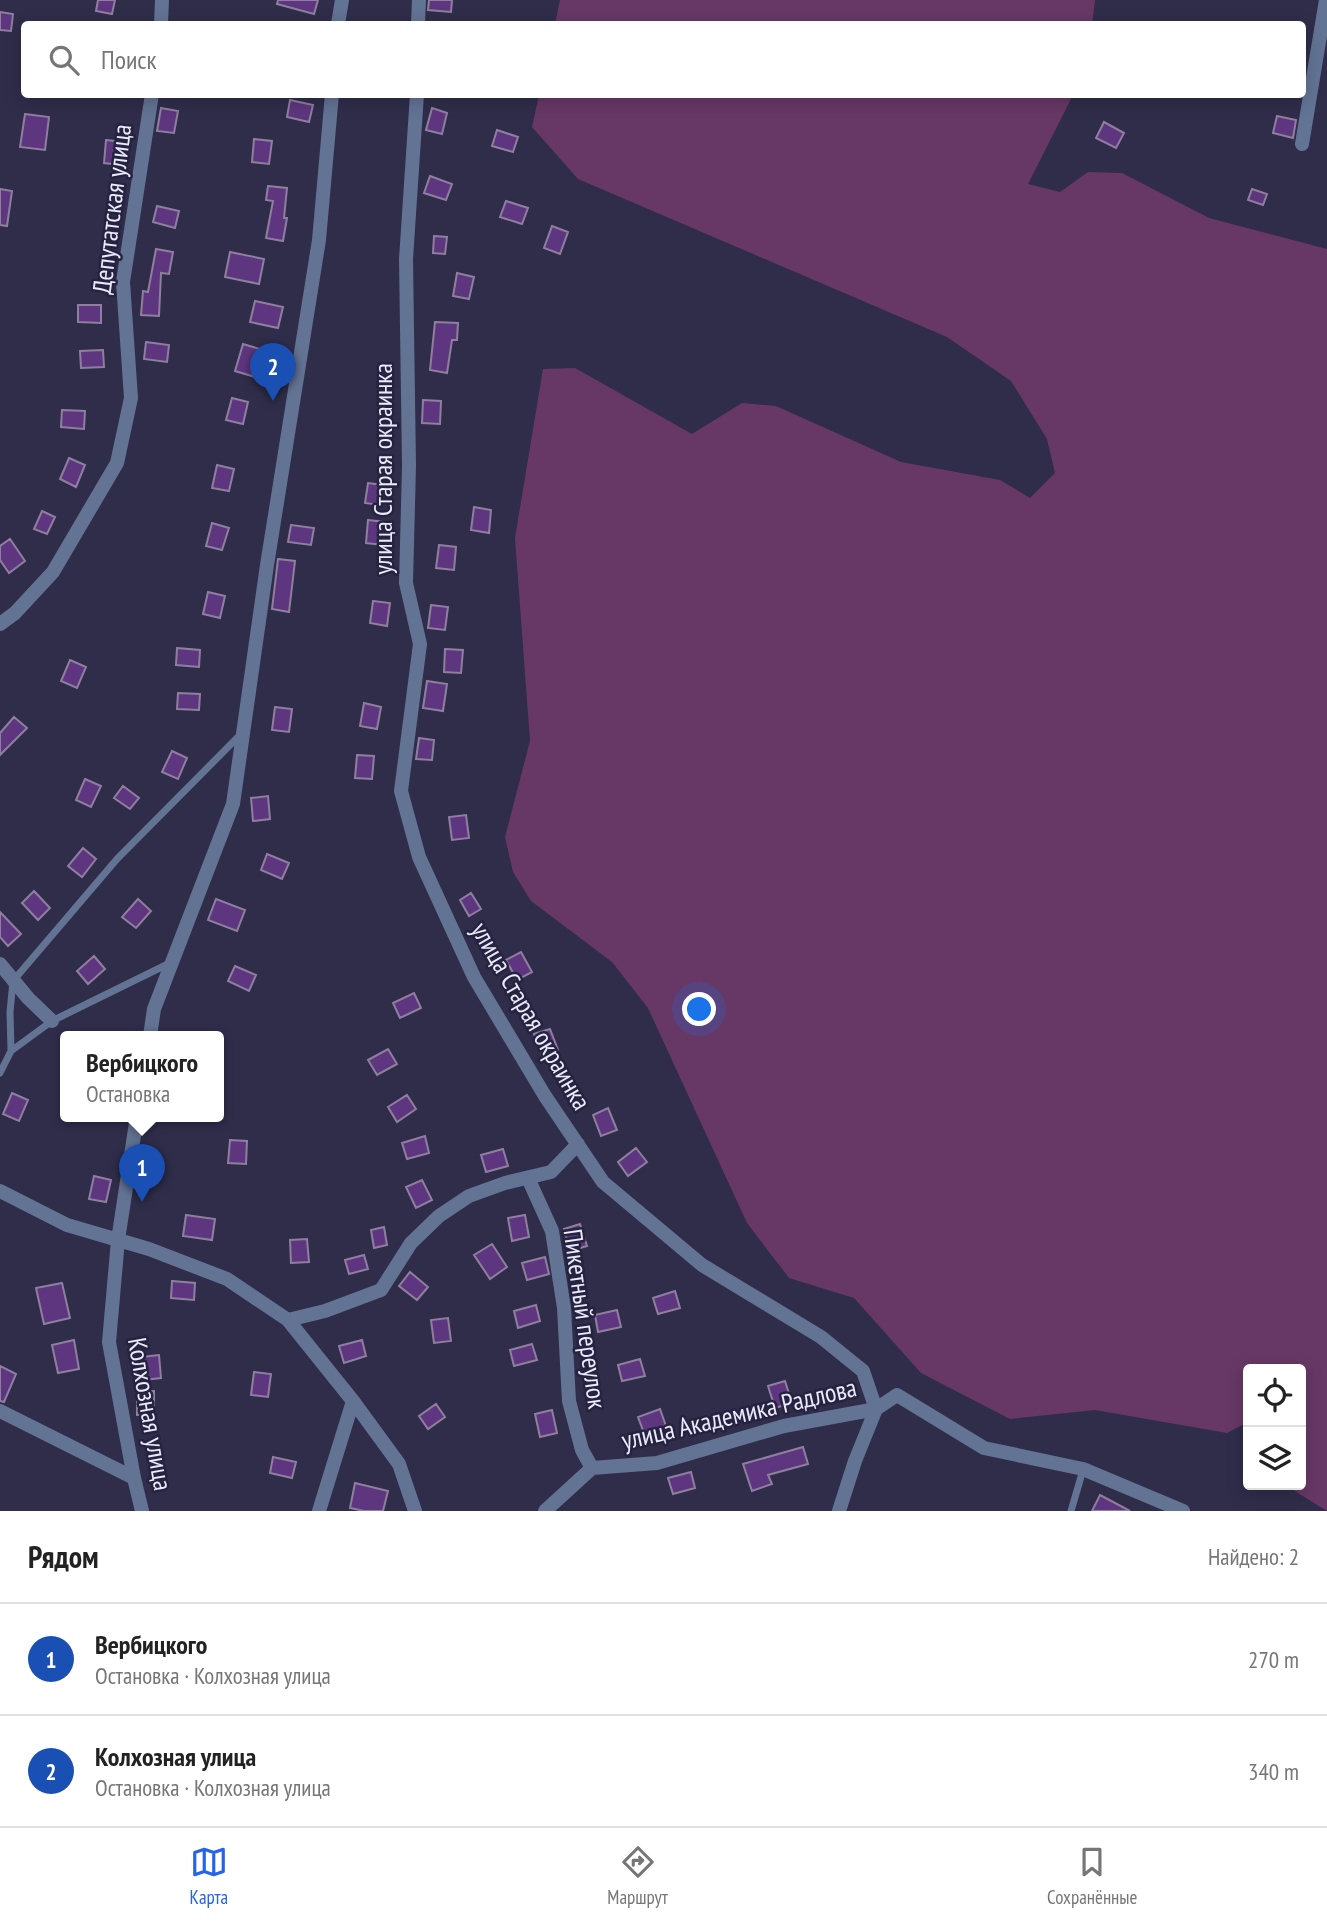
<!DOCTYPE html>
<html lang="ru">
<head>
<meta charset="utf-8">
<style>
  body { margin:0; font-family:"PT Sans Narrow",sans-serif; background:#f6f6f6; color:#222 }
  .controls { position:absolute; right:21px; bottom:21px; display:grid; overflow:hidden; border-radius:7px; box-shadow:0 4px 18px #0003 }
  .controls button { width:63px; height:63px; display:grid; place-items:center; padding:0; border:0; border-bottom:2px solid #e0e0e0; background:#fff; color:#222; font:35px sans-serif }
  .you { position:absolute; left:700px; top:1010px; width:24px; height:24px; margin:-18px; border:5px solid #fff; border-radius:50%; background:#1a73e8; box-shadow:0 0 0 10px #1a73e833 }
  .badge { display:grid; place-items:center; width:46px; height:46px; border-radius:50%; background:#2563eb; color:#fff; font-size:23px; font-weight:700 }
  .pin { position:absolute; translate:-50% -58px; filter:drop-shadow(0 2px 4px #0008) }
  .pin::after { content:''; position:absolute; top:37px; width:24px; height:21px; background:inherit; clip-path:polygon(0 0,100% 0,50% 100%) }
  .popup { position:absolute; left:60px; top:1031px; width:164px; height:91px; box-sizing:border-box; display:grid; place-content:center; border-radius:7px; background:#fff; filter:drop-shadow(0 2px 5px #0005); font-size:23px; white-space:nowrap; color:#767676 }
  .popup b { font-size:26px; color:#222 }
  .popup::after { content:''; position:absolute; left:50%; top:100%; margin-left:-14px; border:14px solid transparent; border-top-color:#fff }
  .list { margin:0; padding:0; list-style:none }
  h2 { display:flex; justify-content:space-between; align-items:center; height:91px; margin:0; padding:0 28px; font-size:30px }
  h2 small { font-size:23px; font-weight:400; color:#767676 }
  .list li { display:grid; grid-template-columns:46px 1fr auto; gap:21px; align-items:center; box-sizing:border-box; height:112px; padding:0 28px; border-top:2px solid #e0e0e0 }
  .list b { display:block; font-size:26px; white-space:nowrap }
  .list p { margin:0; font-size:23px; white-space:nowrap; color:#767676 }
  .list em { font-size:23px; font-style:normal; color:#767676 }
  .icon { flex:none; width:38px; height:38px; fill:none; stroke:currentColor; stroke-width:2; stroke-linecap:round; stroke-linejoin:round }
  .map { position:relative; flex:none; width:1327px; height:1511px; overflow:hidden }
  .search { position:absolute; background:#fff; box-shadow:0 4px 18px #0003; left:21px; right:21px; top:21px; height:77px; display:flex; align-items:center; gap:18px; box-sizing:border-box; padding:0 24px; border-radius:7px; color:#767676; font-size:26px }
  .sheet { height:315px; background:#fff }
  nav { display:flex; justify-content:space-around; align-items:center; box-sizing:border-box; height:98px; border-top:2px solid #e0e0e0; background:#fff; font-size:19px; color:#767676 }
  nav a { display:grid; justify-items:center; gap:4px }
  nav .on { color:#2563eb }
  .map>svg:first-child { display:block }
  .green { fill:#673866 }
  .building { fill:#5e367f; stroke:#8e7f9e; stroke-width:2 }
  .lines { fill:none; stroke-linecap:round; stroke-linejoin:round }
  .lane { stroke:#637394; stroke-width:7 }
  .street { stroke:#637394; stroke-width:14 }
  .labels { text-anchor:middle; stroke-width:5; stroke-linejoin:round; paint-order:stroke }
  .street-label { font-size:26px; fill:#eaeafc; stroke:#25233f }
</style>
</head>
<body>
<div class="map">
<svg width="1327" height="1511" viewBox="0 0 1327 1511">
  <rect width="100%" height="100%" fill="#2f2d4a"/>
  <path class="green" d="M560,0H1095L1092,24H555Z
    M539,95H1073L1028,184L1060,192L1088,172L1122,173L1209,218L1327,249V1511L1285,1485H1301V1369H1248V1422L1227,1433L1095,1410L1010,1419L921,1373L854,1298L789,1278L747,1223L648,1008L612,962L531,901L513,872L505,837L530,741L515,538L543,369L575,368L692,434L742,403L776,406L901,462L1000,480L1030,498L1055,473L1047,439L1011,381L947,337L578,179L532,127Z"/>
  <path class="building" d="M98,0H115L112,14L96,11Z
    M278,0H318L314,14L277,4Z
    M429,0H452L451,12L428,10Z
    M0,12L13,14L11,31L0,30Z
    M290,100L313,105L309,122L287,117Z
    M161,108L178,111L174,133L157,131Z
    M432,108L447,113L442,134L426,130Z
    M25,114L49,117L45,150L20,147Z
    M1277,116L1296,120L1293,138L1273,133Z
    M1104,122L1124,133L1116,148L1096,138Z
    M497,130L518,137L513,152L492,146Z
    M254,139L272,141L269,164L252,162Z
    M106,140L123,142L121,165L104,163Z
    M430,176L452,184L446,200L424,193Z
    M268,186L287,188L284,218H287L283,241L266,238L273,201L266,200Z
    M0,189L12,191L7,226L0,225Z
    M1252,189L1267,194L1263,205L1248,200Z
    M506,201L528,208L522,224L500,217Z
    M157,206L179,211L175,228L153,222Z
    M552,226L568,232L560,254L544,248Z
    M434,236L447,237L445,254L433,253Z
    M156,249L173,252L169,274L161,273L159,316L141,315L143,291L148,292Z
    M230,252L264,259L259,284L225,277Z
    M457,273L474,277L469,299L453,296Z
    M255,301L283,307L278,328L250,322Z
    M78,305H101V323L78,322Z
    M435,322L458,323L457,340H452L447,373L430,370Z
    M146,342L169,345L167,362L144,359Z
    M243,344L263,350L255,377L235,371Z
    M103,350L104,367L81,368L80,351Z
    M232,398L248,402L243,424L226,420Z
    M423,400L441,401L440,424L422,423Z
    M62,410L85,411L84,429L61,427Z
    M69,458L85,465L76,487L60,479Z
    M217,465L234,469L229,491L212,488Z
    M368,483L383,485L380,505L365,503Z
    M474,507L491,510L489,533L471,530Z
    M42,511L55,517L47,534L34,529Z
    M368,520L385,522L383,545L366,543Z
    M212,523L229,528L222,550L206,546Z
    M291,525L314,528L311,545L288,542Z
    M10,539L25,561L9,573L0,560V546Z
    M439,545L456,547L454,570L436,568Z
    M278,559L295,561L289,612L272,609Z
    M208,592L225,596L220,618L203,614Z
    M373,601L390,603L387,626L370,623Z
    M431,605L448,607L445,630L428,628Z
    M177,648L200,650L199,667L176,665Z
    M445,649L463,650L461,673L444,672Z
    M70,660L86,667L77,688L61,681Z
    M427,681L447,684L443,711L423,708Z
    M178,693L200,694L199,710L177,709Z
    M364,703L381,707L377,729L360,726Z
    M275,707L292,709L289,732L272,730Z
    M14,717L27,728L0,755V733Z
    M419,738L434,740L432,760L416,759Z
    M172,751L187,758L178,779L162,772Z
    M357,755L374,756L372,779L355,778Z
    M85,779L101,786L91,807L76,800Z
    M123,786L139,798L130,809L114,798Z
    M268,796L270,819L253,821L251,798Z
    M466,815L469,838L452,840L449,817Z
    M83,848L96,859L82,877L68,866Z
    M267,854L289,863L282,879L261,870Z
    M34,891L50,908L38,920L22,903Z
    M471,893L481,909L469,916L460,900Z
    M138,899L151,911L136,928L122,917Z
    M216,899L245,910L237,931L208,920Z
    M0,912L21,934L8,946L0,937Z
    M521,952L532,972L517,980L506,960Z
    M94,956L105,969L88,984L77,971Z
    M235,966L256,975L249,991L228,981Z
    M414,993L421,1008L400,1018L393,1003Z
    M550,1029L558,1050L542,1056L534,1034Z
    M388,1049L397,1064L377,1075L368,1060Z
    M12,1093L28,1100L19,1121L3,1114Z
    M407,1095L416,1109L397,1122L388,1107Z
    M608,1108L617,1130L601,1136L593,1115Z
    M425,1136L429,1153L407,1159L402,1143Z
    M230,1140L247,1141L246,1164L228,1163Z
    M636,1148L647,1162L628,1176L618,1162Z
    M503,1149L508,1166L486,1172L481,1155Z
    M94,1176L111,1180L106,1202L89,1199Z
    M422,1180L432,1200L416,1208L406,1187Z
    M186,1215L215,1219L212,1240L183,1236Z
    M525,1215L529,1237L512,1241L508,1218Z
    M580,1224L587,1246L570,1251L564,1229Z
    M384,1227L387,1245L374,1248L371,1230Z
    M307,1239L309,1262L291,1263L290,1240Z
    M492,1244L507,1267L490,1279L474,1255Z
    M364,1255L368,1269L349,1274L345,1260Z
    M545,1257L549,1274L527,1280L522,1263Z
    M410,1272L428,1287L417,1300L399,1286Z
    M172,1281L195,1283L194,1300L171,1298Z
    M62,1283L70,1318L44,1324L36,1288Z
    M675,1291L680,1308L658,1314L653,1298Z
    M536,1305L540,1321L518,1328L514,1311Z
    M617,1310L621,1327L598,1332L595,1315Z
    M448,1318L451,1341L434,1343L431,1320Z
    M74,1340L79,1369L58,1373L52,1345Z
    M362,1340L366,1356L344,1363L339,1346Z
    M532,1344L537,1360L514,1366L510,1350Z
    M159,1355L161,1378L144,1380L141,1357Z
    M640,1359L645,1376L622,1381L618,1365Z
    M0,1366L16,1374L4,1402L0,1401Z
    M254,1372L271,1374L268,1397L251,1395Z
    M785,1381L792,1403L775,1408L768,1386Z
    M154,1391V1414L137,1415V1392Z
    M436,1404L445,1417L428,1429L419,1416Z
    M660,1409L666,1426L644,1433L638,1417Z
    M552,1410L557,1433L540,1437L535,1414Z
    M803,1447L808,1464L768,1475L772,1484L752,1491L743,1464Z
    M273,1457L296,1462L292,1478L270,1473Z
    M691,1472L695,1488L673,1494L668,1478Z
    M355,1483L388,1491L383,1511H364L350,1508Z
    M1100,1495L1130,1511H1092Z"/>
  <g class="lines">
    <path class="lane" d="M11,1051L10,1012L13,981L117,859L240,735
      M0,1073L11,1051L52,1021L172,962
      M1071,1511L1083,1470"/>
    <path class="street" d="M161,24L162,0
      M338,24L342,0
      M418,24L419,0
      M417,94L406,259L409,466L406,583L420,644L401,791L419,857L474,977L545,1096L603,1182L702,1265L821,1337L863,1371L876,1409L897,1395L984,1448L1083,1469L1183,1511
      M1302,144L1326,0
      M0,624L15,613L53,572L117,463L131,398L123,282L152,94
      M0,964L28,998L52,1021
      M150,1036L154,1009L233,804L267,565L319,240L332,94
      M137,1116L118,1240L109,1342L134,1478L142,1511
      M528,1178L552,1231L564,1308L569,1401L582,1450L592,1468
      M0,1191L67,1225L149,1249L227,1279L288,1320L353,1401L399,1464L415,1511
      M288,1320L325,1311L381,1290L411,1243L439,1216L469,1196L505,1183L551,1172L578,1144
      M0,1411L134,1478
      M319,1511L353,1401
      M545,1511L592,1468L657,1463L784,1426L876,1409
      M839,1511L855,1461L876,1409"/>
  </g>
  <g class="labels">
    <g class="street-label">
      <text transform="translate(112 209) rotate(-83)" y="9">Депутатская улица</text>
      <text transform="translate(383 469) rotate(-90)" y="9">улица Старая окраинка</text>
      <text transform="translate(531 1016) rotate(60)" y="9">улица Старая окраинка</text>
      <text transform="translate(585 1319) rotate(82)" y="9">Пикетный переулок</text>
      <text transform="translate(150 1414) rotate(80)" y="9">Колхозная улица</text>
      <text transform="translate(739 1414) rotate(-13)" y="9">улица Академика Радлова</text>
    </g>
  </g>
</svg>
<div class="controls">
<button><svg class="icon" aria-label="locate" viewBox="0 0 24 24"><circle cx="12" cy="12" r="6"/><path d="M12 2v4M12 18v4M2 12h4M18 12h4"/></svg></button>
<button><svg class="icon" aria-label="layers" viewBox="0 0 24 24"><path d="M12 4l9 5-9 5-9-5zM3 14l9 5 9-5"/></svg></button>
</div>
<div class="you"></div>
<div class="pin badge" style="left:142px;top:1202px;background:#1a4fb4">1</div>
<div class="popup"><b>Вербицкого</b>Остановка</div>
<div class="pin badge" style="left:273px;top:401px;background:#1a4fb4">2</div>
<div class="search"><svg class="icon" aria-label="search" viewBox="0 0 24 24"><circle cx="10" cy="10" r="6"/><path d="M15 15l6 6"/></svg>Поиск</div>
</div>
<section class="sheet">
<h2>Рядом<small>Найдено: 2</small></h2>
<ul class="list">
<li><span class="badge" style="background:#1a4fb4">1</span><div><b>Вербицкого</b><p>Остановка · Колхозная улица</p></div><em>270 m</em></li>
<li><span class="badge" style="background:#1a4fb4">2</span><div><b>Колхозная улица</b><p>Остановка · Колхозная улица</p></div><em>340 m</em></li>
</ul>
</section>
<nav>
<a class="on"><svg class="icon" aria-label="map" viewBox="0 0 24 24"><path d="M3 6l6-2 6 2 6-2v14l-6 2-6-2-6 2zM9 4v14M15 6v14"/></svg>Карта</a>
<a><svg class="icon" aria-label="directions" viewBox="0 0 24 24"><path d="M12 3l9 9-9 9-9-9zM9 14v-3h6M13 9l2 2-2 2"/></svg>Маршрут</a>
<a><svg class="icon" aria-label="saved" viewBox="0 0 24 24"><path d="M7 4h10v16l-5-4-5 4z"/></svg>Сохранённые</a>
</nav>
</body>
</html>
